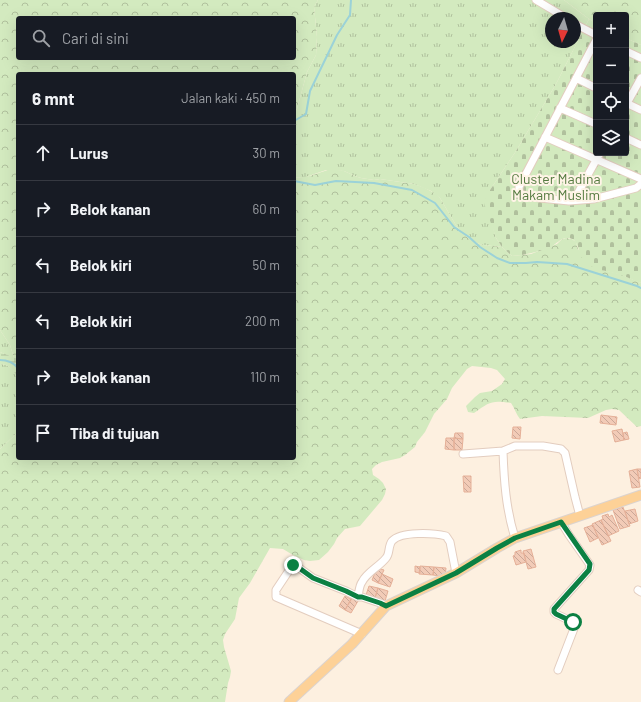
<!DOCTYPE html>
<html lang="id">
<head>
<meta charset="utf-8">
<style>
  body { margin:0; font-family:Barlow,sans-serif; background:#242831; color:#f1f3f6 }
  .controls { position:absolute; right:12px; top:12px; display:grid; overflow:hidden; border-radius:4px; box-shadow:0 4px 16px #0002 }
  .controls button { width:36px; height:36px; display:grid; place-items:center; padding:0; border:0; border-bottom:1px solid #363941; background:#171b24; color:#f1f3f6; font:20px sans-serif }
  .compass { position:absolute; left:545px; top:12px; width:36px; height:36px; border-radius:50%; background:#171b24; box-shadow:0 4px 16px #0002; rotate:185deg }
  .stop { position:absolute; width:12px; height:12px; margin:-9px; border:3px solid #0b8043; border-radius:50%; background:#fff }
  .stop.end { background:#0b8043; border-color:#fff; box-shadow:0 1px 4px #0008 }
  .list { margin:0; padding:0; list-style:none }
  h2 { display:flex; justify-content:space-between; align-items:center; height:52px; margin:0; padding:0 16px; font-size:17px }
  h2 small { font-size:13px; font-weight:400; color:#9ea1a6 }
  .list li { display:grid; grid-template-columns:26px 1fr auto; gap:12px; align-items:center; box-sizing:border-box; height:56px; padding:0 16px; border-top:1px solid #363941 }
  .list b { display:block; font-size:15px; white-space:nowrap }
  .list em { font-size:13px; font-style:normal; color:#9ea1a6 }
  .icon { flex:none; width:22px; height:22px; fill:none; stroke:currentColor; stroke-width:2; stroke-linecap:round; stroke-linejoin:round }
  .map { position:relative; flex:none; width:641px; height:702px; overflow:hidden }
  .search { position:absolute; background:#171b24; box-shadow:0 4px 16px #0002; left:16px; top:16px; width:280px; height:44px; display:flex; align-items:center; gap:10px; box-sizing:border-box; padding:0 14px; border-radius:4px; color:#9ea1a6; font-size:15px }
  .panel { position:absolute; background:#171b24; box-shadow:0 4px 16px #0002; left:16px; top:72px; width:280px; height:388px; border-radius:4px }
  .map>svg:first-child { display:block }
  .grass { fill:url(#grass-tufts); fill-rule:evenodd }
  .forest { fill:url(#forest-crowns); fill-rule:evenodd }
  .wetland { fill:url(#wetland-marsh) }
  .cemetery { fill:url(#cemetery-stones) }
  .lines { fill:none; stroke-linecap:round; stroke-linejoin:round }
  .stream { stroke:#9bd2d8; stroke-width:2 }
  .building { fill:url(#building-back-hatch); stroke:#e5b098 }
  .minor-casing { stroke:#e3cdbf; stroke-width:9 }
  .major-casing { stroke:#dbd3cf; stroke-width:11 }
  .minor { stroke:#fff; stroke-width:7 }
  .major { stroke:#fdd197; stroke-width:9 }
  .route { stroke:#0b8043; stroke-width:5 }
  .labels { text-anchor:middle; stroke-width:4; stroke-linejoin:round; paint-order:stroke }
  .park-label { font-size:14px; fill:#547a3f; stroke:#fff4e7 }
</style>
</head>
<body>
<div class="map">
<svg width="641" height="702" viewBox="0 0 641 702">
  <defs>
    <pattern id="grass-tufts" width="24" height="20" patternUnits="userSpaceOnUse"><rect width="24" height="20" fill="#d3eabf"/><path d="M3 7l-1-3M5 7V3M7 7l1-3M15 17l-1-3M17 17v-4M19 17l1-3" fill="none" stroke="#b0c09d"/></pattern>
    <pattern id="forest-crowns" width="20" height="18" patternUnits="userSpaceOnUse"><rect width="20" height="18" fill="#d3eabf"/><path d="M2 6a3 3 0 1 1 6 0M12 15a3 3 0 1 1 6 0" fill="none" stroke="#b0c09d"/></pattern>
    <pattern id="wetland-marsh" width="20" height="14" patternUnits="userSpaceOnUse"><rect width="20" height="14" fill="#d3eabf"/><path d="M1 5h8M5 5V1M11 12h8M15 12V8" fill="none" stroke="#b0c09d"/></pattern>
    <pattern id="cemetery-stones" width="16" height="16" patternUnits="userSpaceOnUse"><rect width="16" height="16" fill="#d3eabf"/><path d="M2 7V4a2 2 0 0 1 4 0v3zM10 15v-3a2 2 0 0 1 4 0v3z" fill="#b0c09d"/></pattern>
    <pattern id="building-back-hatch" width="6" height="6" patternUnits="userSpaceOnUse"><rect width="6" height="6" fill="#f2cbb7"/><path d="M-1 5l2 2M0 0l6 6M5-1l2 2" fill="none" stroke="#c9a797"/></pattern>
  </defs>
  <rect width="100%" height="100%" fill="#fdf0e0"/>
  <path class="grass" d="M318,0H564L589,19L556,84L516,151L490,190L492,224L496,238L502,247L483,245L477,243L467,237L457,227L440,198L431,191L414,184L380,179L374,180L361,178L355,176L344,171L326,170L306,177H294V113L297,109L307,72L316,55L317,37L314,7ZM551,18H575V42H551Z
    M0,330L10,345L14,358L0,352Z
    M0,364C8,364 14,370 18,377V432L0,449Z"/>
  <path class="forest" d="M0,0H318L314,7L317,37L316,55L307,72L297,109L294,113V74H18V359L14,358L10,345L0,330ZM18,18H294V58H18Z
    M564,0H641V45L626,38V15H596V23L589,19Z
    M332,169L344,171L355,176L361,178L374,180L380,179L414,184L425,188L436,194L440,198L457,227L467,237L477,243L483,245L502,247L512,256L531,254L557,244L561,240L566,238L572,239L576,242L578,249L603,270L620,274L641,283V426L637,427L619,410L612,409L606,410L588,418L542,416L520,419C516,414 515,409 511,403C491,400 490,402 474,413L468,412L466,406L475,397L480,393L492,391L502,384L505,379L497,370L491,368L472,366L467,369L452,388L447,399L434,414L425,432L417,442L415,447L405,455L400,458L382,462L376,465L372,469L373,475L379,479L383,483L386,489L385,494L382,500L360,526L345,529L337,538L334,544L328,552L319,560L310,561L304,560L293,555L283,549L270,548L250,583L239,598L235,619L225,634L223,640L224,647L231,671L230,677L228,683L225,702H0V449L18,432V458H294V177C308,179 318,172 332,169Z"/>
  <path class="wetland" d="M0,352L18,359V377C13,370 8,364 0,364Z"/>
  <path class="cemetery" d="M589,19L596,23V153H626V38L641,45V283C634,281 628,277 621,275C612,272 592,269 586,263C578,257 580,237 567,238C561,238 556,244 551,247C538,252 525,255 512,256L502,247L496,238L484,203L490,190L516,151L556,84Z"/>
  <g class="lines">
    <path class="stream" d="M294,121L306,114L310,91L337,35L350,15L351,0
      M294,181L315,185L336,181L374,183L412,190L435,203L454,227L469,237L480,247L497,258L510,263H526L537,262L567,264L637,286L641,288
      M0,360C8,360 13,362 18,368"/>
  </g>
  <path class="building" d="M601,415L617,417L616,425L600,423Z
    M513,427H521L520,439L512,438Z
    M622,429L624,440L615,442L612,431Z
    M627,432L629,439L624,440L623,433Z
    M455,433H463V439L454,438Z
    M446,438H454V450L445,449Z
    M454,438L463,439L462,450H454Z
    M637,469H641V478L639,479Z
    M637,469L640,487L632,488L629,471Z
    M463,476H471V492H464Z
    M623,507L630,526L620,529L613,510Z
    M635,509L638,521L629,524L625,511Z
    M608,514L609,517L612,515L619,531L608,536L601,520L603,519L602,516Z
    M601,520L611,541L602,545L592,524Z
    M593,525L598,538L590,542L584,528Z
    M531,549L536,567L528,569L523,551Z
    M521,550V553H524L526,562L516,565L513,556L515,555V552Z
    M415,566L420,567V573L415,572Z
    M420,566L434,567L433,575L419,574Z
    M434,567L446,568L445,577L433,575Z
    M377,568L384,570L378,583L372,580Z
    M382,574L393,579L390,587L378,583Z
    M369,586L378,588L375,598L366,595Z
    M378,588L388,591L385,601L375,598Z
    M345,596L351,599L345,610L339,606Z
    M352,598L358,601L351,613L345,610Z"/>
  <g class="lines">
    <g class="minor-casing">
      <path id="minor" d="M536,0L566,18
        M575,24L596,35
        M596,40L519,187V191L520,193L523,195L540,198L569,201L594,199L636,188L641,184
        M626,51L641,58
        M576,78L596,88
        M626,103L641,110
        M626,105L641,78
        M560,108L596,124
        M545,137L641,179
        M626,138L641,145
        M574,200L600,153
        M503,451C504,481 506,509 515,538
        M463,454L503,451L515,446H543L561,449L565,453L575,497L580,516
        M638,590L641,592
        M358,597C359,592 359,586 362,582C367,572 379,567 386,558C390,554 388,546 392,541C401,531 434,533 446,536L450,542L456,573
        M362,634L276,597V590L292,566L295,565L313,578L346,591L358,597H362L380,603L386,606
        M558,670L575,626L573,622L556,614L554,612V609L589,570L590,565L588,562L569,535L561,522"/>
    </g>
    <g class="major-casing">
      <path id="major" d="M289,702L352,644L386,606L456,573L497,548L515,538L641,495"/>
    </g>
    <use href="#minor" class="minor"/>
    <use href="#major" class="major"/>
  </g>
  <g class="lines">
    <path class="route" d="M293,565H295L313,578L346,591L358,597H362L380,603L386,606L456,573L497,548L515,538L561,522L590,564L589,570L554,609V612L556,614L573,622"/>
  </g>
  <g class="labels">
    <g class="park-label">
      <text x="556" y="184">Cluster Madina<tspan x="556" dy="16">Makam Muslim</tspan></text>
    </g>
  </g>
</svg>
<div class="controls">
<button>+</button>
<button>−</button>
<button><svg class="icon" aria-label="locate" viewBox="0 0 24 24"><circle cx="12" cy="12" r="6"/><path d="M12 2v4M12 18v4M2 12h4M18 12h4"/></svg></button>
<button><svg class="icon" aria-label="layers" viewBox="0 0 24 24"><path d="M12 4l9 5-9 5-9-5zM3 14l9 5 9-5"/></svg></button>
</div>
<svg class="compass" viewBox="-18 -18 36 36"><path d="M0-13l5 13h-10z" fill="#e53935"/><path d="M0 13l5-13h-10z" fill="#9ea1a6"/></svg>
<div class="stop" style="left:573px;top:622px"></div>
<div class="stop end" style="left:293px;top:565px"></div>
<div class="search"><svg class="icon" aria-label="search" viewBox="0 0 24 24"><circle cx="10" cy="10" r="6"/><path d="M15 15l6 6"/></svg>Cari di sini</div>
<section class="panel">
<h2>6 mnt<small>Jalan kaki · 450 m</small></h2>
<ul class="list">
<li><svg class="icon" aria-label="ahead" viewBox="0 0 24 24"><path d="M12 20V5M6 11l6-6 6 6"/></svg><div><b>Lurus</b></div><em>30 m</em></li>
<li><svg class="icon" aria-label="right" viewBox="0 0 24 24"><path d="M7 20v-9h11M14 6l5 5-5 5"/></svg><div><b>Belok kanan</b></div><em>60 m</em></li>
<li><svg class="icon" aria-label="left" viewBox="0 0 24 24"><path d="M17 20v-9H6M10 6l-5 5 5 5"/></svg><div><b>Belok kiri</b></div><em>50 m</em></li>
<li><svg class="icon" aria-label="left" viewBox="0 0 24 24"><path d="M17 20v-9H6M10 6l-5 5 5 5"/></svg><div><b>Belok kiri</b></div><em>200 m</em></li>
<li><svg class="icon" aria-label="right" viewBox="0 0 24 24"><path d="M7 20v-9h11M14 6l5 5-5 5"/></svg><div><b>Belok kanan</b></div><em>110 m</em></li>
<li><svg class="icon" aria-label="arrive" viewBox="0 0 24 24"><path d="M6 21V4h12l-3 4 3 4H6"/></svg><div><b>Tiba di tujuan</b></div></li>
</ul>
</section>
</div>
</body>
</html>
